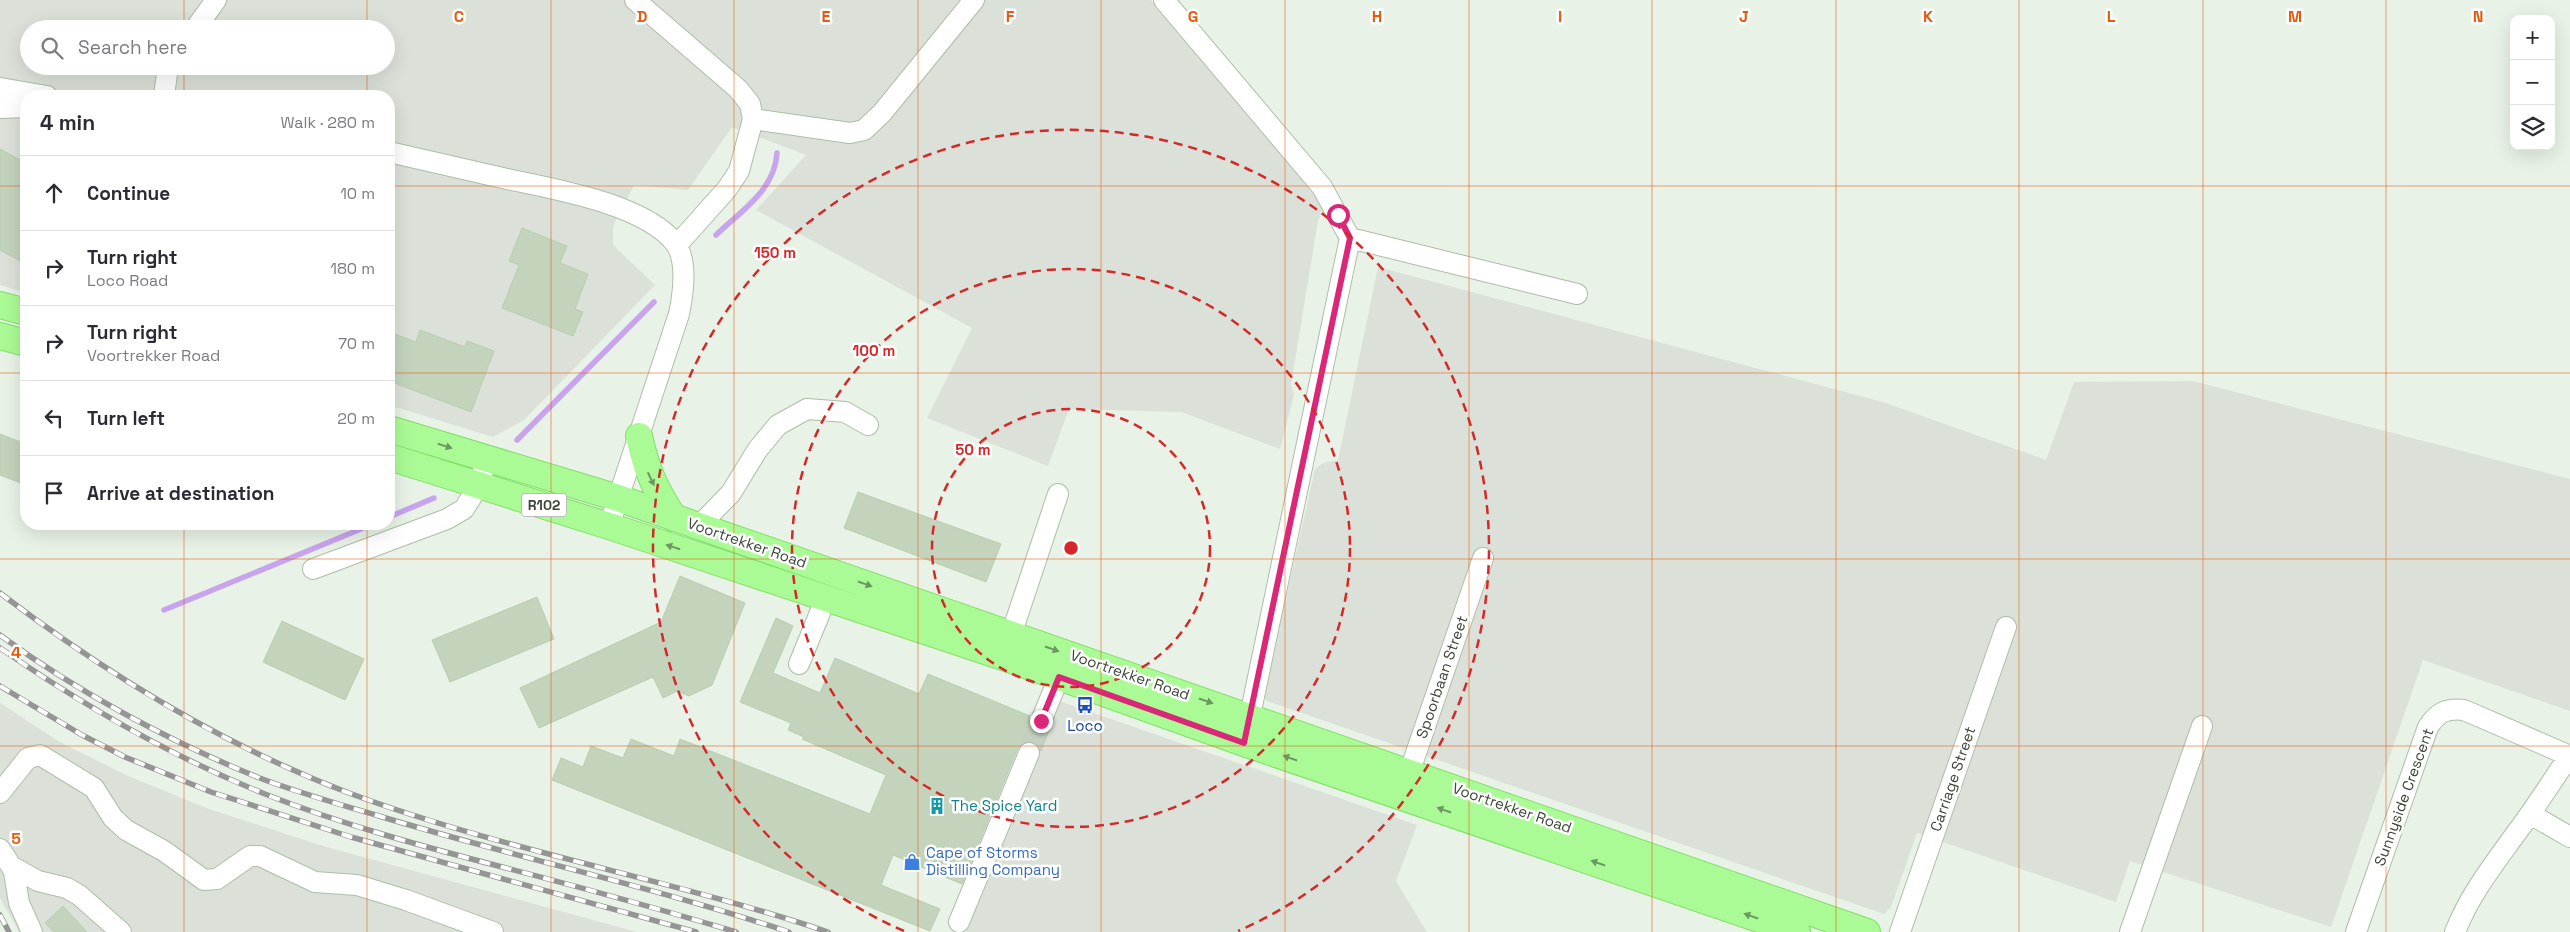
<!DOCTYPE html>
<html lang="en">
<head>
<meta charset="utf-8">
<style>
  body { margin:0; font-family:"Space Grotesk",sans-serif; background:#f7f7f7; color:#2b2b33 }
  .controls { position:absolute; right:15px; top:15px; display:grid; overflow:hidden; border-radius:10px; box-shadow:0 5px 20px #0002 }
  .controls button { width:45px; height:45px; display:grid; place-items:center; padding:0; border:0; border-bottom:1px solid #e1e1e2; background:#fff; color:#2b2b33; font:25px sans-serif }
  .stop { position:absolute; width:15px; height:15px; margin:-11px; border:4px solid #db2777; border-radius:50%; background:#fff }
  .stop.end { background:#db2777; border-color:#fff; box-shadow:0 1px 5px #0008 }
  .list { margin:0; padding:0; list-style:none }
  h2 { display:flex; justify-content:space-between; align-items:center; height:65px; margin:0; padding:0 20px; font-size:21px }
  h2 small { font-size:16px; font-weight:400; color:#7c7c81 }
  .list li { display:grid; grid-template-columns:32px 1fr auto; gap:15px; align-items:center; box-sizing:border-box; height:75px; padding:0 20px; border-top:1px solid #e1e1e2 }
  .list b { display:block; font-size:19px; white-space:nowrap }
  .list p { margin:0; font-size:16px; white-space:nowrap; color:#7c7c81 }
  .list em { font-size:16px; font-style:normal; color:#7c7c81 }
  .icon { flex:none; width:28px; height:28px; fill:none; stroke:currentColor; stroke-width:2; stroke-linecap:round; stroke-linejoin:round }
  .map { position:relative; flex:none; width:2570px; height:932px; overflow:hidden }
  .search { position:absolute; background:#fff; box-shadow:0 5px 20px #0002; left:20px; top:20px; width:375px; height:55px; display:flex; align-items:center; gap:12px; box-sizing:border-box; padding:0 18px; border-radius:28px; color:#7c7c81; font-size:19px }
  .panel { position:absolute; background:#fff; box-shadow:0 5px 20px #0002; left:20px; top:90px; width:375px; height:440px; border-radius:20px }
  .map>svg:first-child { display:block }
  .industrial { fill:#dbe1d8; fill-rule:evenodd }
  .lines { fill:none; stroke-linecap:round; stroke-linejoin:round }
  .stream { stroke:#c8a3ee; stroke-width:5.5 }
  .building { fill:#c3d3bc; stroke:#b8ceaf }
  .minor-tunnel { stroke:#c5cfc3; stroke-width:20; stroke-dasharray:20 10; stroke-linecap:butt }
  .minor-casing { stroke:#aebda9; stroke-width:22 }
  .major-casing { stroke:#81df67; stroke-width:28 }
  .minor { stroke:#fff; stroke-width:20 }
  .major { stroke:#aafb96; stroke-width:26 }
  .rail-casing { stroke:#959595; stroke-width:5.5 }
  .rail { stroke:#fff; stroke-width:4; stroke-dasharray:11; stroke-linecap:butt }
  .oneway { fill:#6c9761 }
  .route { stroke:#db2777; stroke-width:6 }
  .grid { fill:none; stroke:#e8590c; stroke-width:1; stroke-opacity:0.55 }
  .ring { fill:none; stroke:#d62828; stroke-width:2.5; stroke-dasharray:9 6 }
  .labels { text-anchor:middle; stroke-width:5; stroke-linejoin:round; paint-order:stroke }
  .shield { fill:#fff; stroke:#757d72; stroke-width:1 }
  .shield-label { font-size:14px; font-weight:bold; fill:#3a4535 }
  .street-label { font-size:15px; fill:#3a4535; stroke:#fff }
  .transit-label { font-size:15px; fill:#164399; stroke:#fff }
  .culture-label { font-size:15px; fill:#0d838f; stroke:#fff; text-anchor:start }
  .shop-label { font-size:15px; fill:#366cbe; stroke:#fff; text-anchor:start }
  .grid-label { font-size:16px; text-anchor:middle; font-weight:bold; fill:#e8590c; stroke:#fff; stroke-width:5; stroke-linejoin:round; paint-order:stroke }
  .centre { fill:#d62828; stroke:#fff; stroke-width:2.5 }
  .ring-label { font-size:15px; text-anchor:middle; font-weight:bold; fill:#d62828; stroke:#fff; stroke-width:5; stroke-linejoin:round; paint-order:stroke }
</style>
</head>
<body>
<div class="map">
<svg width="2570" height="932" viewBox="0 0 2570 932">
  <rect width="100%" height="100%" fill="#e8f2e6"/>
  <path class="industrial" d="M0,0H1151L1284,147L1325,201L1318,221L1291,385L1294,395L1280,449L1181,412L1069,409L1048,466L927,418L972,328L756,210L806,155L732,127L688,190L634,185L613,226V245L655,285L524,420L493,437L389,405V96H26V293L0,285ZM29,29H386V66H29Z
    M1378,267L1883,402L2046,460L2074,382L2193,381L2570,479V711L2423,660L2331,927L2130,861L2116,902L1917,833L1891,907L1884,914L1267,701L1264,697L1315,469L1323,463L1338,460Z
    M1059,701L1417,825L1396,881L1427,932H966Z
    M0,703L60,742L128,776L209,809L323,846L637,932H19L0,898Z"/>
  <g class="lines">
    <path class="stream" d="M716,235C741,211 775,190 777,153
      M517,440L654,302
      M389,517L434,498
      M164,610L373,524"/>
  </g>
  <path class="building" d="M0,149L26,163V207L19,220L26,224V264L0,250Z
    M522,228L567,246L560,263L588,274L575,309L583,312L573,336L502,308L519,265L509,261Z
    M420,330L465,347L467,341L494,351L471,412L389,381V332L416,342Z
    M0,434L26,444V485L0,475Z
    M858,492L1001,544L986,582L844,528Z
    M680,576L745,603L712,685L689,696L677,691L663,698L653,677L539,728L520,688L661,622Z
    M537,597L554,639L450,682L432,640Z
    M776,618L793,626L773,673L820,693L835,658L919,694L928,674L1030,716L1029,723L1036,732L1043,733L1050,728L1041,751L1038,745L1028,741L1018,748L962,884L893,855L881,885L940,909L930,931L552,780L561,758L583,767L591,746L623,758L631,739L674,756L680,739L870,814L886,775L802,739L804,737L788,730L791,723L740,702Z
    M282,621L364,659L345,700L263,662Z
    M63,906L87,932H54L45,923Z"/>
  <g class="lines">
    <path class="minor-tunnel" d="M1029,753L1041,721"/>
    <g class="minor-casing">
      <path id="minor" d="M635,0L738,89L750,104L753,119L739,171L727,189L677,245
        M1164,0L1322,187L1350,238L1577,294
        M195,29L216,0
        M0,88L47,96
        M164,96L168,66
        M0,108L26,107
        M753,119L850,133L864,130L882,113L974,0
        M389,152C428,161 468,170 507,179C554,189 644,204 675,243C688,260 683,295 679,314L609,526
        M699,526L731,493L758,449L778,425L807,409L845,412L868,425
        M313,569L447,519L464,509L479,485L487,458
        M1011,635L1058,494
        M799,664L826,598
        M1041,721L1059,677
        M1247,730L1350,238
        M1405,785L1483,558
        M0,793L28,758L40,755L94,788L113,818L126,830L164,851L204,880L217,879L250,856H260L315,882L357,885L406,900L493,932
        M2530,814L2570,837
        M0,849L11,866
        M959,922L1029,753
        M32,932L19,903L14,872L11,866L38,881L67,888L79,895L121,932
        M1900,932L2006,627
        M2130,932L2202,726
        M2356,932L2428,727C2438,712 2446,708 2464,710L2570,756
        M2455,932C2470,894 2494,864 2517,832C2536,807 2552,781 2570,755"/>
    </g>
    <g class="major-casing">
      <path id="major" d="M0,305L26,312
        M0,336L26,343
        M389,429L618,498L1867,932
        M639,436C646,469 655,489 674,518
        M389,457L609,526L1003,657L1244,743L1797,932"/>
    </g>
    <use href="#minor" class="minor"/>
    <use href="#major" class="major"/>
    <g class="rail-casing">
      <path id="rail" d="M0,593C108,675 222,745 349,793C504,851 671,879 828,932
        M0,635C76,691 169,741 257,777C296,792 338,804 379,816C514,857 654,887 789,932
        M0,648C84,706 170,756 265,794C343,825 425,847 506,868C583,888 660,909 736,932
        M0,686L82,735L125,757L211,792L351,837L696,932
        M0,915L9,932"/>
    </g>
    <use href="#rail" class="rail"/>
  </g>
  <defs><path id="oneway-solid" d="M-6-.8H1V-3.2L6.5 0L1 3.2V.8H-6Z" transform="scale(1.25)"/></defs>
  <g class="oneway">
    <use href="#oneway-solid" transform="translate(445 446) rotate(17)"/>
    <use href="#oneway-solid" transform="translate(651 479) rotate(65)"/>
    <use href="#oneway-solid" transform="translate(673 547) rotate(-162)"/>
    <use href="#oneway-solid" transform="translate(865 584) rotate(19)"/>
    <use href="#oneway-solid" transform="translate(1052 649) rotate(19)"/>
    <use href="#oneway-solid" transform="translate(1206 701) rotate(19)"/>
    <use href="#oneway-solid" transform="translate(1290 758) rotate(-161)"/>
    <use href="#oneway-solid" transform="translate(1444 810) rotate(-161)"/>
    <use href="#oneway-solid" transform="translate(1598 863) rotate(-161)"/>
    <use href="#oneway-solid" transform="translate(1751 916) rotate(-161)"/>
  </g>
  <g class="lines">
    <path class="route" d="M1041,721L1059,677L1244,743L1350,238L1338,215"/>
  </g>
  <path class="grid" d="M184,0V29M367,0V29M551,0V932M734,0V932M918,0V932M1101,0V932M1285,0V932M1469,0V932M1652,0V932M1836,0V932M2019,0V932M2203,0V932M2386,0V932M184,66V96M367,66V96M0,186H26M389,186H2570M0,373H26M389,373H2570M184,524V932M367,524V932M0,559H2570M0,746H2570"/>
  <g class="ring">
    <circle cx="1071" cy="548" r="139"/>
    <circle cx="1071" cy="548" r="279"/>
    <path d="M904 931A418 418 0 1 1 1238 931"/>
  </g>
  <defs>
    <g id="bus-bare" transform="scale(1.35)"><path d="M-5-6H5V4H4V6H2V4H-2V6H-4V4H-5ZM-3.5-4V0h7V-4ZM-3.5 1.2v1.5H-2V1.2ZM2 1.2v1.5H3.5V1.2Z" fill="#1a4fb4" stroke="#fff" stroke-width="2.5" paint-order="stroke"/></g>
    <g id="building-bare" transform="scale(1.35)"><path d="M-4-6H4V6H1V3H-1V6H-4ZM-2.5-4.3h1.7v1.8h-1.7ZM.8-4.3h1.7v1.8H.8ZM-2.5-1h1.7V.8h-1.7ZM.8-1h1.7V.8H.8Z" fill="#0f9aa8" stroke="#fff" stroke-width="2.5" paint-order="stroke"/></g>
    <g id="shop-bare" transform="scale(1.35)"><path d="M-5-2.5h2.3a2.7 3.5 0 0 1 5.4 0H5L5.5 6h-11ZM-1.5-2.5h3a1.5 2.3 0 0 0-3 0Z" fill="#3f7fe0" stroke="#fff" stroke-width="2.5" paint-order="stroke"/></g>
  </defs>
  <g fill-rule="evenodd">
    <use href="#bus-bare" x="1085" y="705"/>
    <use href="#building-bare" x="937" y="806"/>
    <use href="#shop-bare" x="912" y="862"/>
  </g>
  <g class="labels">
    <rect class="shield" x="521.5" y="493.5" width="45" height="23" rx="4"/>
    <g class="shield-label">
      <text x="544" y="510">R102</text>
    </g>
    <g class="street-label">
      <text transform="translate(747 543) rotate(19)" y="5">Voortrekker Road</text>
      <text transform="translate(1130 675) rotate(19)" y="5">Voortrekker Road</text>
      <text transform="translate(1442 677) rotate(-71)" y="5">Spoorbaan Street</text>
      <text transform="translate(1953 779) rotate(-71)" y="5">Carriage Street</text>
      <text transform="translate(2404 797) rotate(-70)" y="5">Sunnyside Crescent</text>
      <text transform="translate(1512 808) rotate(19)" y="5">Voortrekker Road</text>
    </g>
    <g class="transit-label">
      <text x="1085" y="731">Loco</text>
    </g>
    <g class="culture-label">
      <text x="951" y="811">The Spice Yard</text>
    </g>
    <g class="shop-label">
      <text x="926" y="858">Cape of Storms<tspan x="926" dy="17">Distilling Company</tspan></text>
    </g>
  </g>
  <g class="grid-label">
    <text x="459" y="22">C</text>
    <text x="642" y="22">D</text>
    <text x="826" y="22">E</text>
    <text x="1010" y="22">F</text>
    <text x="1193" y="22">G</text>
    <text x="1377" y="22">H</text>
    <text x="1560" y="22">I</text>
    <text x="1744" y="22">J</text>
    <text x="1928" y="22">K</text>
    <text x="2111" y="22">L</text>
    <text x="2295" y="22">M</text>
    <text x="2478" y="22">N</text>
    <text x="16" y="658">4</text>
    <text x="16" y="844">5</text>
  </g>
  <circle cx="1071" cy="548" r="8" class="centre"/>
  <g class="ring-label">
    <text x="775" y="258">150 m</text>
    <text x="874" y="356">100 m</text>
    <text x="973" y="455">50 m</text>
  </g>
</svg>
<div class="controls">
<button>+</button>
<button>−</button>
<button><svg class="icon" aria-label="layers" viewBox="0 0 24 24"><path d="M12 4l9 5-9 5-9-5zM3 14l9 5 9-5"/></svg></button>
</div>
<div class="stop" style="left:1338px;top:215px"></div>
<div class="stop end" style="left:1041px;top:721px"></div>
<div class="search"><svg class="icon" aria-label="search" viewBox="0 0 24 24"><circle cx="10" cy="10" r="6"/><path d="M15 15l6 6"/></svg>Search here</div>
<section class="panel">
<h2>4 min<small>Walk · 280 m</small></h2>
<ul class="list">
<li><svg class="icon" aria-label="ahead" viewBox="0 0 24 24"><path d="M12 20V5M6 11l6-6 6 6"/></svg><div><b>Continue</b></div><em>10 m</em></li>
<li><svg class="icon" aria-label="right" viewBox="0 0 24 24"><path d="M7 20v-9h11M14 6l5 5-5 5"/></svg><div><b>Turn right</b><p>Loco Road</p></div><em>180 m</em></li>
<li><svg class="icon" aria-label="right" viewBox="0 0 24 24"><path d="M7 20v-9h11M14 6l5 5-5 5"/></svg><div><b>Turn right</b><p>Voortrekker Road</p></div><em>70 m</em></li>
<li><svg class="icon" aria-label="left" viewBox="0 0 24 24"><path d="M17 20v-9H6M10 6l-5 5 5 5"/></svg><div><b>Turn left</b></div><em>20 m</em></li>
<li><svg class="icon" aria-label="arrive" viewBox="0 0 24 24"><path d="M6 21V4h12l-3 4 3 4H6"/></svg><div><b>Arrive at destination</b></div></li>
</ul>
</section>
</div>
</body>
</html>
